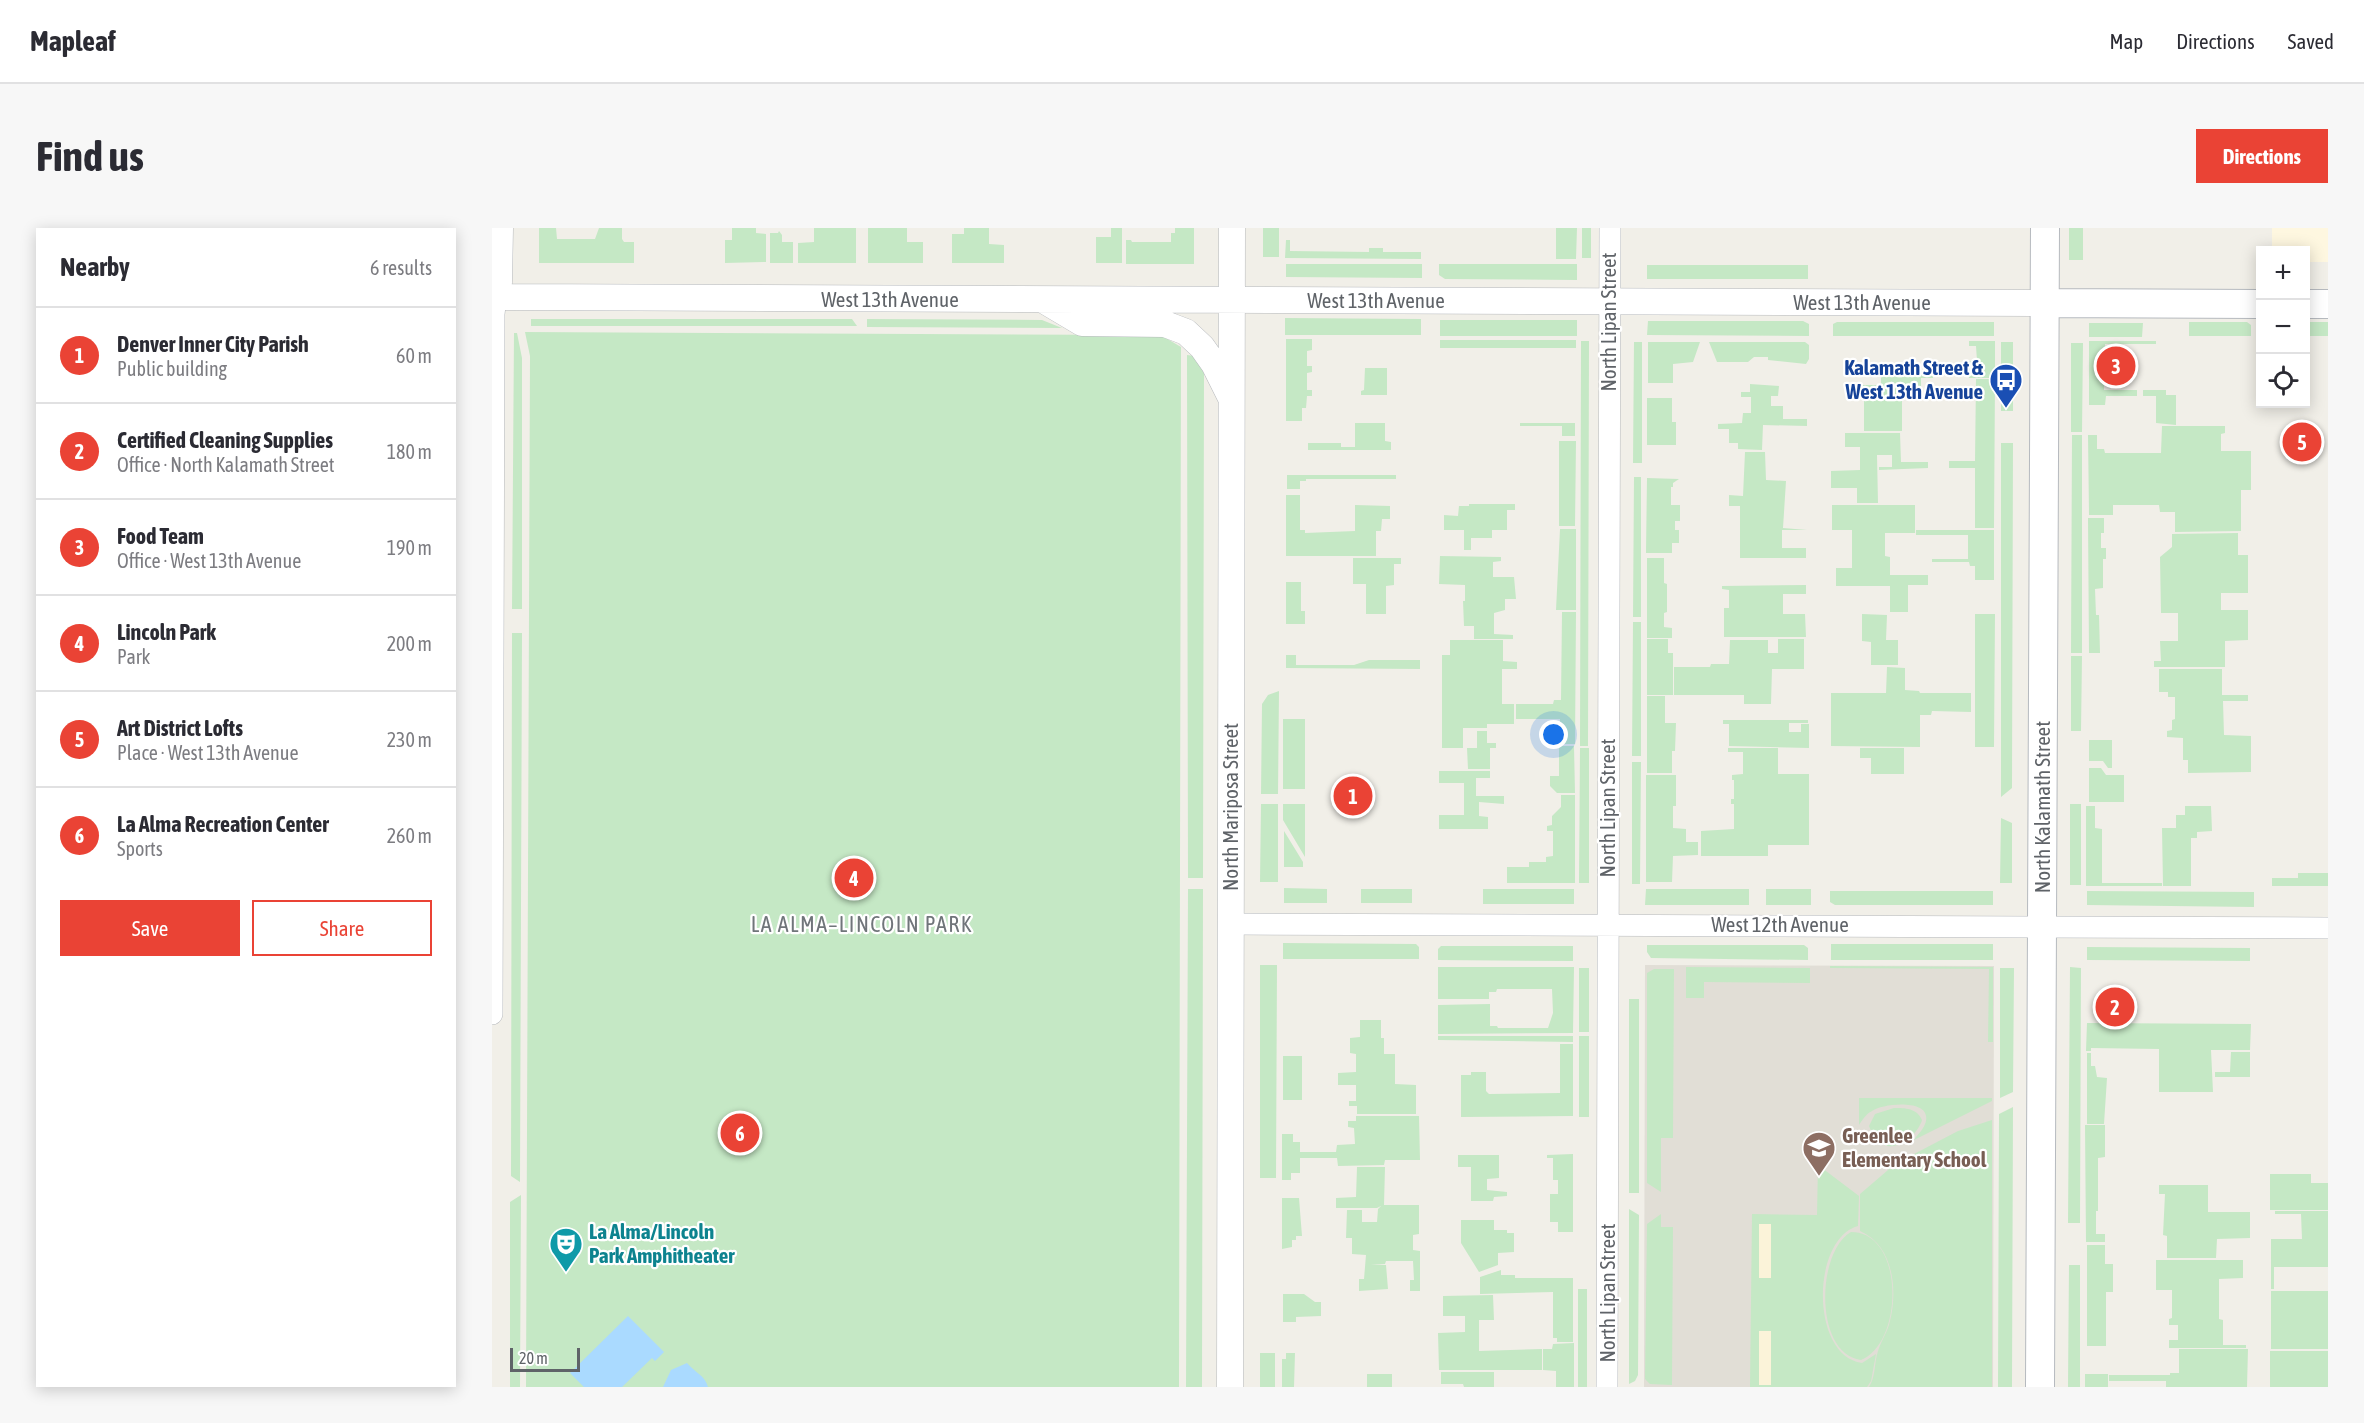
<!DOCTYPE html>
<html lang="en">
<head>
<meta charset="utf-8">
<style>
  body { margin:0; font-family:"Asap Condensed",sans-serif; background:#f7f7f7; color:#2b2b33 }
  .controls { position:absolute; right:18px; top:18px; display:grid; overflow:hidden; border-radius:0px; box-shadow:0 3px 15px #0003 }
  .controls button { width:54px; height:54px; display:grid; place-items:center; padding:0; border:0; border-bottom:2px solid #e1e1e2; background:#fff; color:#2b2b33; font:30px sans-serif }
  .scale { position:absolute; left:18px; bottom:15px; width:70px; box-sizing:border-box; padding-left:6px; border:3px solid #5f6368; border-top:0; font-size:16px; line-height:21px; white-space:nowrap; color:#5f6368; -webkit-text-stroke:4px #fff; paint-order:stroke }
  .you { position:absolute; left:1062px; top:507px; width:21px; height:21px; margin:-15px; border:4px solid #fff; border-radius:50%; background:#1a73e8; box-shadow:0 0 0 9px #1a73e833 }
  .badge { display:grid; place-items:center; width:39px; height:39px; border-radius:50%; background:#ea4335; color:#fff; font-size:20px; font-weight:700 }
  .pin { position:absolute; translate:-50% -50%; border:3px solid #fff; box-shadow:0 2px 6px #0006 }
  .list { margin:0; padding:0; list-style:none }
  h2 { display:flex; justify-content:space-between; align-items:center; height:78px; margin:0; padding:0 24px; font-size:26px }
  h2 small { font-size:20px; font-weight:400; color:#7c7c81 }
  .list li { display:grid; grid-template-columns:39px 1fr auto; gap:18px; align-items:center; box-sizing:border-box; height:96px; padding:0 24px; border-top:2px solid #e1e1e2 }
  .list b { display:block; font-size:22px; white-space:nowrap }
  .list p { margin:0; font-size:20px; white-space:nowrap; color:#7c7c81 }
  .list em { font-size:20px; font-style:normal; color:#7c7c81 }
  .actions { display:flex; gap:12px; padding:18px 24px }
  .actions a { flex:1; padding:14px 0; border:2px solid #ea4335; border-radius:0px; text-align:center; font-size:21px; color:#ea4335 }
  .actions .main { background:#ea4335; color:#fff }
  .icon { flex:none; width:33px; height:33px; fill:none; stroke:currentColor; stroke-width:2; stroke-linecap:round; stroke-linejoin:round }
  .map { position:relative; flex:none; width:1836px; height:1159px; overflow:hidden; border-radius:0px }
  header { display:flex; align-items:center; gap:36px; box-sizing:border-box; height:84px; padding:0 30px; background:#fff; border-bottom:2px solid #e1e1e2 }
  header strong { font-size:28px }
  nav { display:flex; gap:33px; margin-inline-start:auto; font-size:21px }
  .intro { display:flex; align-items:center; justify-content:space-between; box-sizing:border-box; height:144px; padding:0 36px }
  h1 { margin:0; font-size:42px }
  .button { padding:15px 27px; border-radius:0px; background:#ea4335; color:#fff; font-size:21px; font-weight:700 }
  main { display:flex; gap:36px; padding:0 36px }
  aside { flex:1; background:#fff; border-radius:0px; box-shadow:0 3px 15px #0003 }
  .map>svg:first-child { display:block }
  .commercial { fill:#fef7e0 }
  .education { fill:#e1ded6 }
  .green { fill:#c5e8c5 }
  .sand { fill:#fbf3d9 }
  .water { fill:#aadaff }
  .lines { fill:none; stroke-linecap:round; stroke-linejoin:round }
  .minor-casing { stroke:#b5b8bc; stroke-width:22 }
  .tertiary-casing { stroke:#b5b8bc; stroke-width:27 }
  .secondary-casing { stroke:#b6babf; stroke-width:30 }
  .minor { stroke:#fff; stroke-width:21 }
  .tertiary { stroke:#fff; stroke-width:26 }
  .secondary { stroke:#fff; stroke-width:28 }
  .labels { text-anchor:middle; stroke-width:4.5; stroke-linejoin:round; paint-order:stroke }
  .street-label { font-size:21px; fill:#5f6368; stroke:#fff }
  .transit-label { font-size:21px; font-weight:bold; fill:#164399; stroke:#fff; text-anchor:end }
  .education-label { font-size:21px; font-weight:bold; fill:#785e54; stroke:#fff; text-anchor:start }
  .culture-label { font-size:21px; font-weight:bold; fill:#0d838f; stroke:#fff; text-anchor:start }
  .neighbourhood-label { font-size:22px; letter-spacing:1.5px; fill:#70757a; stroke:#fff }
</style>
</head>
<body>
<header>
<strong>Mapleaf</strong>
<nav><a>Map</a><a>Directions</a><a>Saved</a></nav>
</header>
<div class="intro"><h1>Find us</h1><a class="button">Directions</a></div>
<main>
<aside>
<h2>Nearby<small>6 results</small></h2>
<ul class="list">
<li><span class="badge">1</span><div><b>Denver Inner City Parish</b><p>Public building</p></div><em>60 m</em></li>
<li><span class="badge">2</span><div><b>Certified Cleaning Supplies</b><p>Office · North Kalamath Street</p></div><em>180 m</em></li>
<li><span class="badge">3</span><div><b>Food Team</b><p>Office · West 13th Avenue</p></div><em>190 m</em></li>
<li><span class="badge">4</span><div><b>Lincoln Park</b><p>Park</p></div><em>200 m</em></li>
<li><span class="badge">5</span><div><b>Art District Lofts</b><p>Place · West 13th Avenue</p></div><em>230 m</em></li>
<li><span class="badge">6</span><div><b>La Alma Recreation Center</b><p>Sports</p></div><em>260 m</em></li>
</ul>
<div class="actions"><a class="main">Save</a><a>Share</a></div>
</aside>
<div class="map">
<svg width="1836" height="1159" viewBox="0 0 1836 1159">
  <rect width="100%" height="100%" fill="#f1efe8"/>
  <path class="commercial" d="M1780,0H1836V34H1814V22H1780Z"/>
  <path class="education" d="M1153,737L1502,738L1501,1159H1152Z"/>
  <path class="green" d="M47,0H64L65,11H103L107,0H130V11L132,14H142V35H47Z
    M240,0H264V5L274,6V34L233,35V12H240Z
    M322,0H364V35H306V15L322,14Z
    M376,0H415V14H431V35H376Z
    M472,0H497V16L512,17V35H460V6H472Z
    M619,0H630V35H604V9H619Z
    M683,0H702V36H634V12H639L640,14H679V5H683Z
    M771,0H787V29H771Z
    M1064,0H1085L1084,31H1064Z
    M1090,0H1099V30H1090Z
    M1577,0H1591V32H1577Z
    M287,3L290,7V14H301V35H278V5H286Z
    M794,12H798V23L877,24V20H891V24H929V31L793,30Z
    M794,36H930V50L794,49Z
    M947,36H1085V52L953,51L947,47Z
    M1155,37H1316V51H1155Z
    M793,90L929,91V107H793Z
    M39,91H360L365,98H39Z
    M375,91L550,92L570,100L375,99Z
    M948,92H1085V108H948Z
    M1156,93H1311L1317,96V108L1155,107Z
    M1345,94H1502V108H1341V96Z
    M1697,94H1755L1759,97V108H1697Z
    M1814,94H1836V108H1814Z
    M1597,95H1651L1650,109H1597Z
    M33,104L649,107L672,109L689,119L687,1159H34L38,128Z
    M22,105H25L30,130V381H20Z
    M794,111H820V122L815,123V138H820V144L815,145V162H820V168H815L814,180H810V193H794Z
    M948,112H1084V120H948Z
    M1089,113H1097L1096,518H1088Z
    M1477,113H1503V150H1477V133H1485L1484,118H1477Z
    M1597,113H1664V116H1613L1612,162H1645V168H1614L1613,177H1597Z
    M1142,114H1150V235H1141Z
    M1156,114H1208L1201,134L1181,136V155H1156Z
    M1217,114H1313L1317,117V131L1314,136L1276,132V129H1262L1256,134H1225Z
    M1509,114H1521V183H1509Z
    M1579,115H1591L1590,204H1579Z
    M695,127L703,128L712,145L711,650H696Z
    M873,140H895V167H869V163L872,162Z
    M1389,143H1441V150H1429V169H1410V203H1372V169H1359V157H1389Z
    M1484,151H1503L1502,300H1483V240H1457V233H1483Z
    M1258,156L1287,158L1286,168H1279V178H1291V191H1315V198L1271,197L1270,222L1246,221V215H1237V201H1226V196L1250,195L1251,185H1259V169H1249V164H1258Z
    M1651,162H1674V167H1684V197L1664,195V168H1651Z
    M1155,170H1180V194H1184V217H1155Z
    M863,195H893V213L899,214V222H816V215H849V219H863Z
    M1028,195H1083V208H1070V198H1028Z
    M1670,198H1733V205L1729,206V223H1759V262H1749V303L1683,304V284H1668L1667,277H1621V287H1597L1596,207H1605V221H1612L1613,225H1669Z
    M1353,205H1408L1409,234H1436V240L1387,242V239H1400V227H1385L1386,275H1365V260H1339V243L1368,242V219H1353Z
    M1580,207H1590V425H1579Z
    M1067,213H1084L1083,298H1067Z
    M1509,215H1521L1520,560L1509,569Z
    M1253,224H1273L1274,252L1294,253L1291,300L1315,302H1290V320H1314V330H1248V278H1237V267L1251,268Z
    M795,247H904V251H814V253H808V261H795Z
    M1142,249H1149V389H1141Z
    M1155,250L1187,251L1181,255V259H1179V277H1188V293H1183V302H1187V315H1180V325H1154Z
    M794,267H808V302H813V305L863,303V277L898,278V291H890L889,303H884V328H794Z
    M977,276H1023V282H1015V302H1000V310H979V322H972V302H952V287L966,288L967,278H977Z
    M1340,277H1423V305H1393V328L1398,329V347H1436V357H1416V384H1398V358H1344V340H1360V302H1340Z
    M1596,290H1612V305H1609V320H1614V331H1611V360L1603,361L1604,387H1607L1608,425H1597Z
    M1068,301H1084V382H1064Z
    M1424,302H1502V352H1483V338H1478L1477,334H1440V331H1476V307H1424Z
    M1746,305V327H1756V365H1729V382H1756V412L1733,413V439H1662V433H1669L1668,413H1686V385H1669L1668,329L1680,319V306Z
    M948,328L1009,329V333L1001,334V349H1022L1024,371H1013V382L1002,385V406L1021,407V411H982V398H972L971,373H973V357L947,356Z
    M861,330H909V336H902V357L894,358V386H874V356H861Z
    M1155,330H1172V355L1175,356V384L1172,385V399L1180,400V410H1155Z
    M794,354H809V383H813V396H794Z
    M1314,357V366H1291V386H1313L1314,409H1232V380H1237V362L1230,361V358Z
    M1070,384H1084L1083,516H1068V491H1024V476H1061L1062,472H1069Z
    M1370,386L1395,387L1394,412H1406V437H1379V414L1370,413Z
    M1483,386H1503L1502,519H1483Z
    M1141,394H1149V528H1140Z
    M20,405H30L28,954L19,948Z
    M1155,411H1176V425H1181V467H1155Z
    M1286,411H1312V441H1280L1279,476H1252V467H1182V439H1218L1219,436H1237L1238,412H1276V425H1286Z
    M958,412H1011V433L1025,434V441H1010V476H1022V496H995V500H971V520H950V427H958Z
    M794,427H804V437H862L877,432H928V441L794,440Z
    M1579,428H1590L1589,503H1579Z
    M1395,439L1413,440V462L1427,463L1428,465H1479V484L1440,483L1439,487H1428V519L1339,518V465H1394Z
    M1667,441H1730V467H1756V473H1731L1732,507L1759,508V544L1696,545V532H1691V510L1675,509V503L1680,502V492L1683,491V469H1676V464H1667Z
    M787,463L786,566H769L770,476L776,467Z
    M1155,468H1173V495H1184L1183,523H1180V545H1155Z
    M791,491H813V561H791Z
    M1231,492H1316V495H1297V504H1309V496H1317V520L1237,518V496H1231Z
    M985,503H995V515H1004V520H998V541H976L975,520H985Z
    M1597,512H1620V540H1616L1611,533H1597Z
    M1067,518H1082L1083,565H1065L1058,558V548H1067Z
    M1088,520H1097V655H1087Z
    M1236,520H1286V546H1317V617H1276V628H1209V603L1242,601V576H1239V571H1242V552H1240V547L1251,546V524H1236Z
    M1368,520H1412V546H1379V530H1368Z
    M1140,534H1149L1148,656H1140Z
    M1597,540H1609L1614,547H1632V574H1597Z
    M947,543H998V550H984V568H1012V576L987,574V588L996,589V601H947V587H972V555H947Z
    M1154,547H1184V578H1181V600L1194,601V614H1206V627L1181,628L1180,654H1154Z
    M1069,567H1083V655H1015V639H1037V634H1054V629L1061,628V603H1055V598L1060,597V588L1069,579Z
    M769,576H786V654H768Z
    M791,576H813V629L791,592Z
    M1578,576H1589V657H1578Z
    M1594,578H1603V600L1610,601V655H1670V658H1594Z
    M1693,578H1719L1720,603L1705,604V610H1699V658H1671L1670,600H1684V587H1693Z
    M1509,590L1520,595V655H1508Z
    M792,603L811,634V639H792Z
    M1806,645H1836V658H1780V650H1806Z
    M792,660L835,661V675H792Z
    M696,661H711L710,1159H694Z
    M869,661H920V675H869Z
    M991,661H1082V676H991Z
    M1154,661H1257V677H1153Z
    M1274,661H1319V677H1274Z
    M1338,663H1501V677H1343L1338,674Z
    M1595,663L1762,664V679L1595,677Z
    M791,715L924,716L927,719V731H791Z
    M1339,716H1501V732H1339Z
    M1155,717H1312L1316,720V732L1159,730L1155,724Z
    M949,718H1081V733L946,732V721Z
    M1595,719L1758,720V733L1595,732Z
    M768,737H785L784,950H768Z
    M1338,738L1501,739V814H1496L1497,741L1338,740Z
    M946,739H1082L1081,805L946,806V777L998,776V798H1005L1006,800H1056L1061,785L1060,761H1005L1004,764H997V771H946Z
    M1194,739L1318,740V755L1212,754V770H1194Z
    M1578,739L1589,740L1588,995H1576Z
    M1087,740H1097V804H1087Z
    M1508,740H1522L1521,864L1508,870Z
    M1162,741H1182L1181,910H1169V964L1155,955V745Z
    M1137,771H1147V965H1137Z
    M868,792H889V810H892V826H903V856L924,857V886H865V878H857V873H864V857H846V845L864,844V826L858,825V810L868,809Z
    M1595,795L1759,796L1758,822H1719L1721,864H1667V821L1599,820V823H1594Z
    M946,808H1081V814L946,812Z
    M1087,808H1097V889H1087Z
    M1068,816H1081V888L969,889V847H979V844H994V863L997,866L1068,865Z
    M1739,824H1758V849H1723V844H1738Z
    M1595,825H1599V838H1603L1605,849L1615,850L1612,896H1595Z
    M791,828H810V872H791Z
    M1367,870H1500V873L1422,912C1425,907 1431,902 1433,896C1443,870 1391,875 1380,883C1374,886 1371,891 1367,897Z
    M1521,879L1520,1159H1506L1507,886Z
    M1402,880C1413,880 1425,880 1430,892C1427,904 1410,920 1396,918C1392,917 1387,914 1383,912L1377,898L1383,886Z
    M864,888H927L928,932H893L892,937L846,938L845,930H808V945H799V952H790V906H801V914H808V924H844L845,917L863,916L862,900L856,899V893H864Z
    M1500,892V1159H1377C1384,1148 1382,1135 1386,1123C1389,1113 1396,1103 1398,1093C1406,1061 1401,1017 1368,1003V966L1403,936L1466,903Z
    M1593,897H1613V929L1606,930V983H1604V1006H1613V1014H1594Z
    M1081,926V1004H1066V994H1058V966H1066V952H1061V930H1055V927Z
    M966,927H1007V950L995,951V962L1015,964V968L1002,969L1001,973H979V939H966Z
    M1326,937L1367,968L1366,998C1319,1011 1318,1128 1370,1135L1384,1126L1379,1153L1375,1159H1258L1260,986L1325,987Z
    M865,939H893L892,977H927V1006L921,1007V1022L928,1023V1063H918V1052H922L921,1033H894L893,1036L879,1037H894L896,1061L867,1063V1051H872L874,1027L860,1026V1010H854L855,982H870V994H885L886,981L889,978L885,980H844V970L864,969Z
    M1778,946H1819V955H1836V982H1778Z
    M1667,957H1716V984H1758V1010L1725,1011L1724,1030H1675V1008L1671,1007L1673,966H1667Z
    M29,967L28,1159H18V974Z
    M790,970H807L810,1008H804V1012H800V1019L790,1021Z
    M1137,981L1147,987L1146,1147L1143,1153L1137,1156Z
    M1783,983H1836V1039H1782V1061H1779V1011H1810L1809,986H1783Z
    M1169,986V999H1181L1180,1157L1158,1156L1153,1151L1155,996Z
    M969,992H1002V1002H1015V1005H1022V1024L1006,1025V1037L987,1044L969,1015Z
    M1359,1004C1413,1004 1412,1115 1369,1132C1322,1126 1324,1024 1359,1004Z
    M1595,1017H1613V1036H1621V1064H1614V1118H1595Z
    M1664,1032H1751V1050L1727,1051V1091L1731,1092V1117H1754V1120H1677V1112H1686V1097H1677V1091L1680,1090V1062H1664Z
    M1577,1037H1588V1159H1576Z
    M1009,1042V1047H1023V1050H1081V1114H1065V1110H1061V1064L988,1066V1049Z
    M1086,1061H1095V1159H1086Z
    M1779,1063H1836V1121H1779Z
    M791,1066H812L823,1074H829V1088L804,1089V1094H791Z
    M1001,1067L1002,1092H987V1123L1050,1121V1142H947L946,1105L973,1104V1088H951V1068Z
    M1082,1115V1159H1064V1143L1051,1142V1121H1060L1061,1116Z
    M1687,1121H1756L1755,1159H1674V1153H1617V1147H1678V1145H1687Z
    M1778,1123H1836V1159H1778Z
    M768,1125H783V1159H768Z
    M794,1125H803L802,1159H790V1131H794Z
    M949,1144H1002V1159H972L971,1156H949Z
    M875,1146H900V1159H875Z
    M1593,1146H1616V1159H1593Z"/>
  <path class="sand" d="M1267,996H1279V1050H1267Z
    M1267,1103H1279V1157H1267Z"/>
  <path class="water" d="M136,1088L172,1124L163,1133L160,1130L130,1159H92L78,1145Z
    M195,1135C202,1144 213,1147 216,1159H171L179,1142Z"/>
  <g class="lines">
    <g class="minor-casing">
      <path id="minor" d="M739,696L1836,700
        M0,786L2,86L4,69
        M1115,1159L1118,0"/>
    </g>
    <g class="tertiary-casing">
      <path id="tertiary" d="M0,69L1553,75
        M4,69L7,54L8,0
        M553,73L590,95L673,96L694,104L710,119L722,136L738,168
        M738,1159L740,0"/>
    </g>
    <g class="secondary-casing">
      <path id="secondary" d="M1553,75L1768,76
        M1814,76H1836
        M1548,1159L1553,0"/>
    </g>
    <use href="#minor" class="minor"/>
    <use href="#tertiary" class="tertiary"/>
    <use href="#secondary" class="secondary"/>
  </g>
  <defs>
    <g id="bus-pin" transform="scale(1.725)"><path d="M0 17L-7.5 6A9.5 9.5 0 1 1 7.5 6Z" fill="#1a4fb4" stroke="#fff"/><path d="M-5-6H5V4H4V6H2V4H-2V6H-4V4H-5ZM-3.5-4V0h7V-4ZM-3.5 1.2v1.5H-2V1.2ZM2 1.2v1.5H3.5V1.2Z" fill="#fff"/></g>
    <g id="school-pin" transform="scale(1.725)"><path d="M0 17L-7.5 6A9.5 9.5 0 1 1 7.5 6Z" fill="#8d6e63" stroke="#fff"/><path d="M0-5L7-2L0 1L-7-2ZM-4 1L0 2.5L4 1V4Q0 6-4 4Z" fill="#fff"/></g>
    <g id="theatre-pin" transform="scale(1.725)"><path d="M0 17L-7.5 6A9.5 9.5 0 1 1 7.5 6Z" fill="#0f9aa8" stroke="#fff"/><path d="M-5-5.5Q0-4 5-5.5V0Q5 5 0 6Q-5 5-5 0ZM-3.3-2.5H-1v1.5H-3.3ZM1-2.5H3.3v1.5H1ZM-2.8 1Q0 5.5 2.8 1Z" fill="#fff"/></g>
  </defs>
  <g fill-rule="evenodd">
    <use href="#bus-pin" x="1514" y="152"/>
    <use href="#school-pin" x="1327" y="920"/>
    <use href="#theatre-pin" x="74" y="1016"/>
  </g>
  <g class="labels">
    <g class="street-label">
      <text x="398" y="79">West 13th Avenue</text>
      <text x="884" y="80">West 13th Avenue</text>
      <text x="1370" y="82">West 13th Avenue</text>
      <text transform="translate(1117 94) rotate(-90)" y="7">North Lipan Street</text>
      <text transform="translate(739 579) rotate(-90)" y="7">North Mariposa Street</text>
      <text transform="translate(1551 579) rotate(-90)" y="7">North Kalamath Street</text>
      <text transform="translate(1116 580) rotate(-90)" y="7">North Lipan Street</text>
      <text x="1288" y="704">West 12th Avenue</text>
      <text transform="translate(1116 1065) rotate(-90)" y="7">North Lipan Street</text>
    </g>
    <g class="transit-label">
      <text x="1491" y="147">Kalamath Street &amp;<tspan x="1491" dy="24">West 13th Avenue</tspan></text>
    </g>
    <g class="education-label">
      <text x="1350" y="915">Greenlee<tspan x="1350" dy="24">Elementary School</tspan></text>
    </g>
    <g class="culture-label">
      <text x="97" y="1011">La Alma/Lincoln<tspan x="97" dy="24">Park Amphitheater</tspan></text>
    </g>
    <g class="neighbourhood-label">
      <text x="370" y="704">LA ALMA–LINCOLN PARK</text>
    </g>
  </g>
</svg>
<div class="controls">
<button>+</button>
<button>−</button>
<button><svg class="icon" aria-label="locate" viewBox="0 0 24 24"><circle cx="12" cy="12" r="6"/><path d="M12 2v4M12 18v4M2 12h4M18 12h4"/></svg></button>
</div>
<div class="scale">20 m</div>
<div class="you"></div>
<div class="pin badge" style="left:861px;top:568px">1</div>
<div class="pin badge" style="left:1623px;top:779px">2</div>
<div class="pin badge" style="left:1624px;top:138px">3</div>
<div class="pin badge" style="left:362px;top:650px">4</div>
<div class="pin badge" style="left:1810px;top:214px">5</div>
<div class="pin badge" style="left:248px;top:905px">6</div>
</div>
</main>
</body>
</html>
